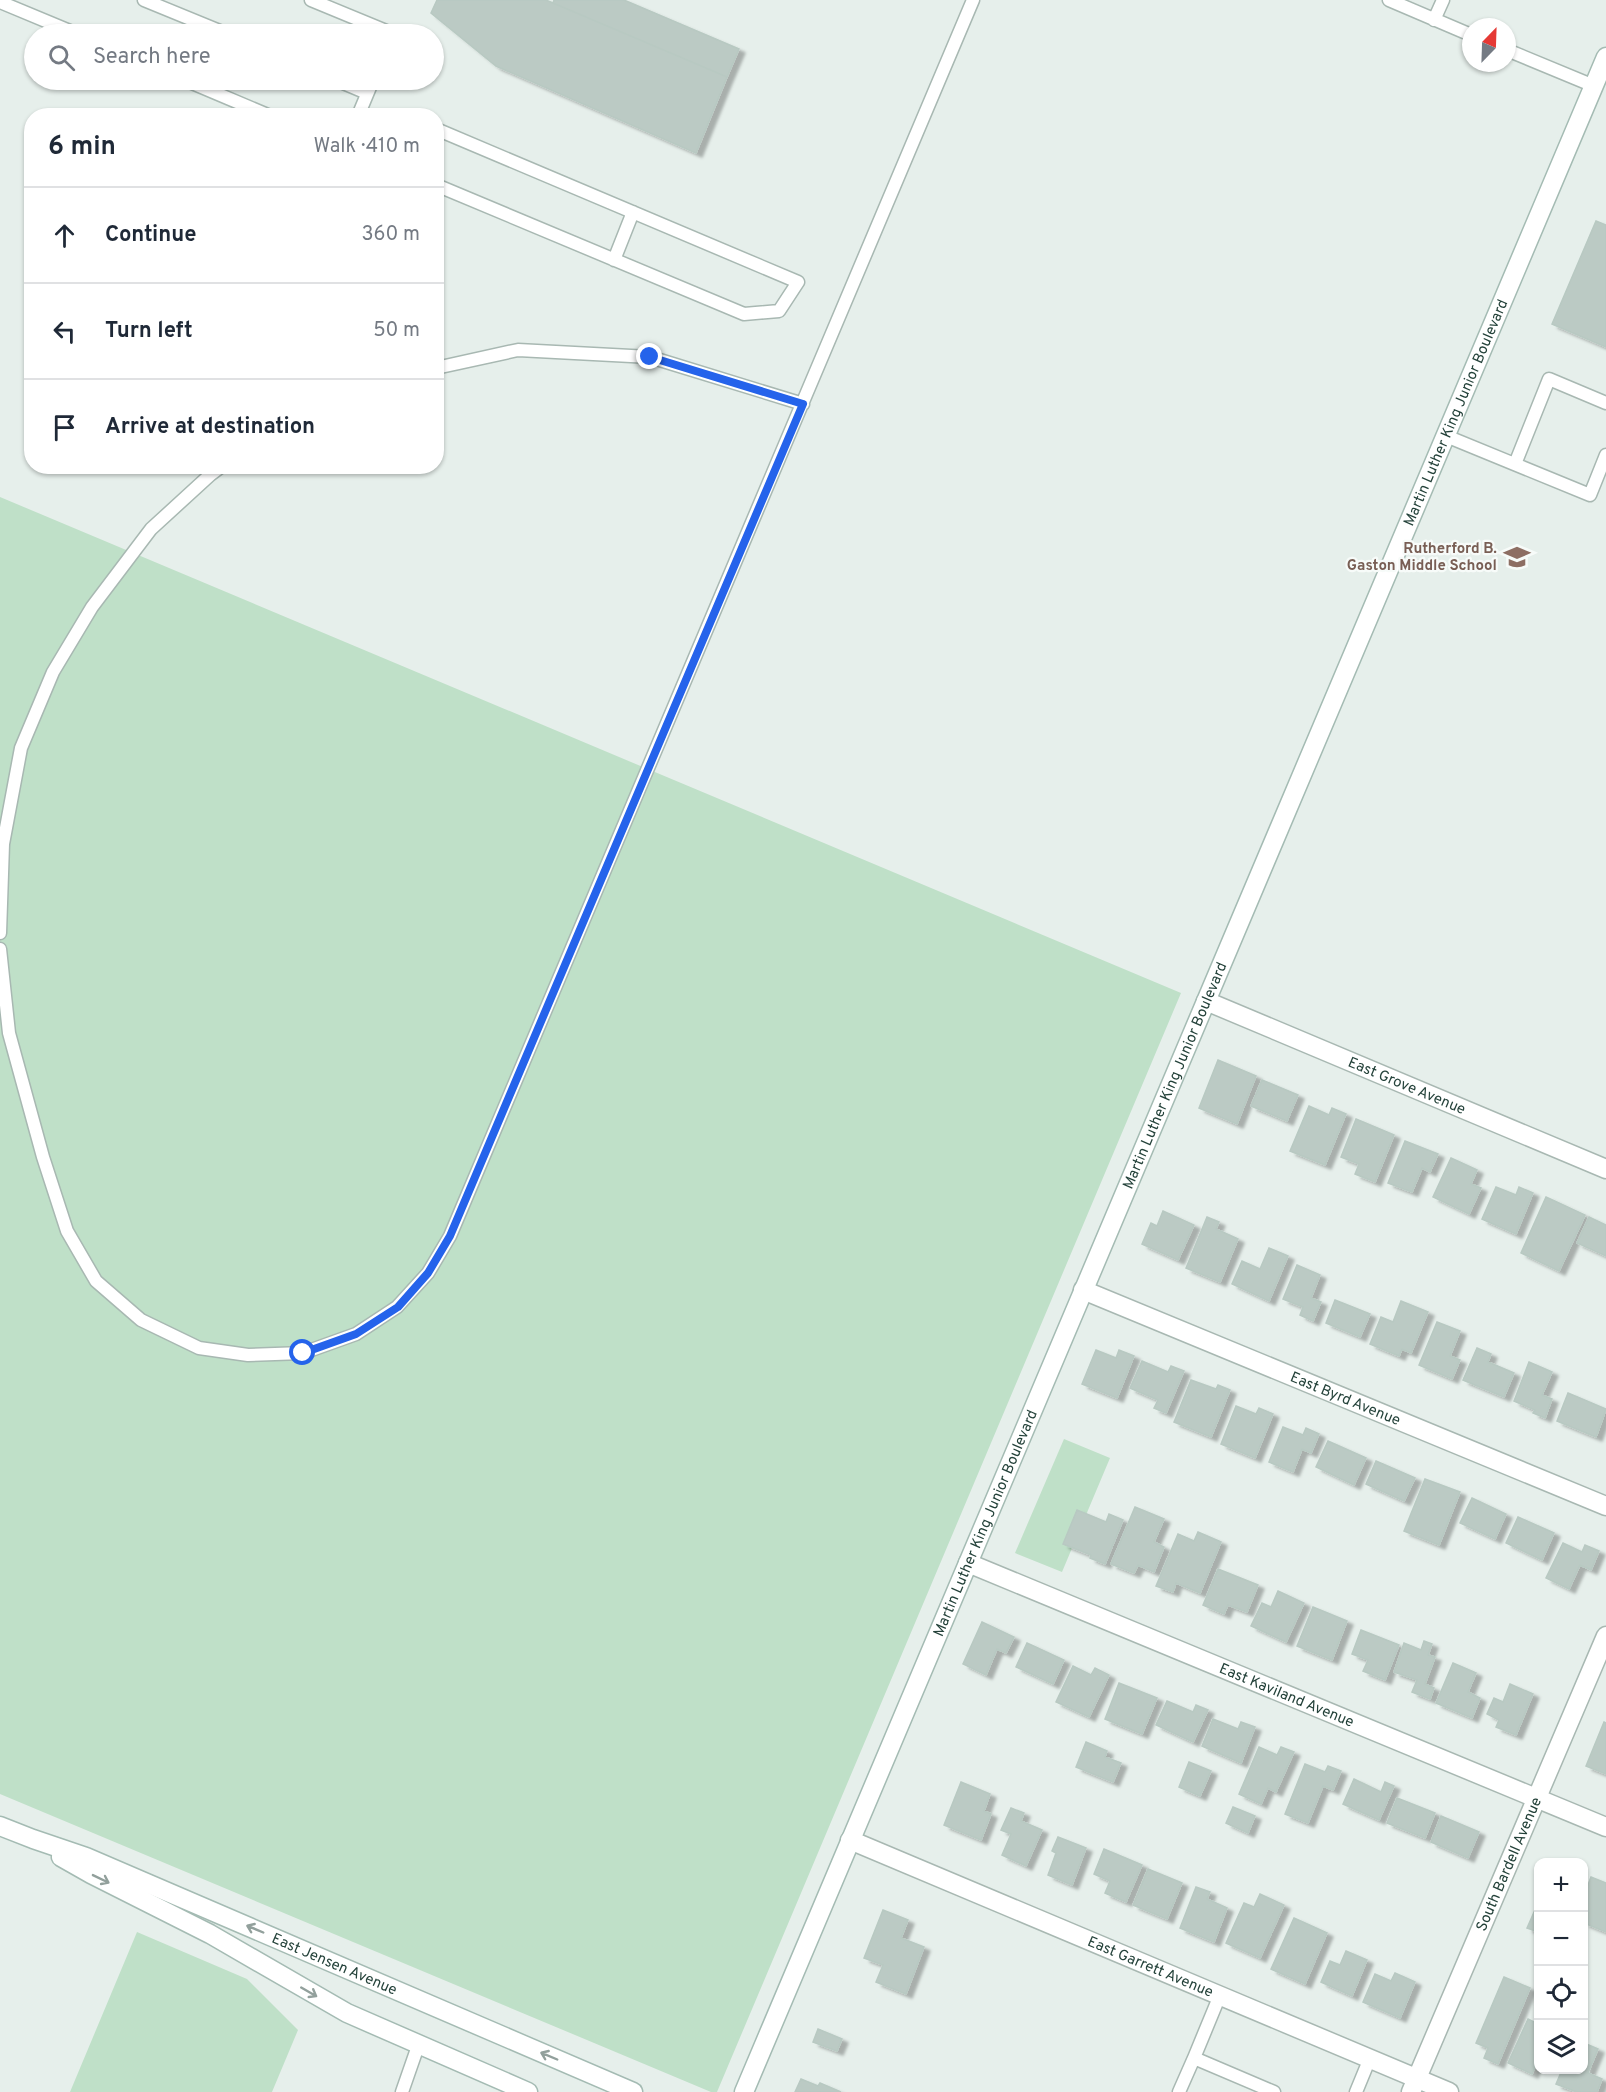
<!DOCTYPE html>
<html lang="en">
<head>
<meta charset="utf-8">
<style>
  body { margin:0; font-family:Overpass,sans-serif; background:#f2f2f3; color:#1f2937 }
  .controls { position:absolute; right:18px; bottom:18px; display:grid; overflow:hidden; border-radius:12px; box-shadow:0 2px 4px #0004 }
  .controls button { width:54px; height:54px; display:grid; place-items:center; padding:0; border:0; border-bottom:2px solid #e0e1e3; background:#fff; color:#1f2937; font:30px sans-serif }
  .compass { position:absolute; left:1462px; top:18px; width:54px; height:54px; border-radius:50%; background:#fff; box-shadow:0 2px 4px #0004; rotate:23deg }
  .stop { position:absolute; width:18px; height:18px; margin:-14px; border:4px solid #2563eb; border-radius:50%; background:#fff }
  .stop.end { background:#2563eb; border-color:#fff; box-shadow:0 2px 6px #0008 }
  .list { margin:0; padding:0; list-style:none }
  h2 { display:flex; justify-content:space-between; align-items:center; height:78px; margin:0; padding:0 24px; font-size:26px }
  h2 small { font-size:20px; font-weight:400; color:#747a83 }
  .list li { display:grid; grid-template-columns:39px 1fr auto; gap:18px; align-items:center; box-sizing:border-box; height:96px; padding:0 24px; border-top:2px solid #e0e1e3 }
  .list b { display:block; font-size:22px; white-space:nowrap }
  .list em { font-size:20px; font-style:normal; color:#747a83 }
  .icon { flex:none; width:33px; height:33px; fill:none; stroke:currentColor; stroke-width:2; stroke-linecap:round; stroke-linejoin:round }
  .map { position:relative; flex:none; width:1606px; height:2092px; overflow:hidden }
  .search { position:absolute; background:#fff; box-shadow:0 2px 4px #0004; left:24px; top:24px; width:420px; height:66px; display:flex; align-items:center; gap:15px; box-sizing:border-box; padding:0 21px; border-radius:33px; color:#747a83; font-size:22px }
  .panel { position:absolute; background:#fff; box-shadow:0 2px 4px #0004; left:24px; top:108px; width:420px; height:366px; border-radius:24px }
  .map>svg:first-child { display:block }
  .green { fill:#bfe0c8 }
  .building { fill:#bbcac4; stroke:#b8c9c2; stroke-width:1.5; filter:url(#shadow) }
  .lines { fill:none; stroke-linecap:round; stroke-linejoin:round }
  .lane-casing { stroke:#a8b8b2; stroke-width:15 }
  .street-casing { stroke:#a8b8b2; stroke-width:21 }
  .secondary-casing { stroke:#a4bbb3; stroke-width:21 }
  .lane { stroke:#fff; stroke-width:12 }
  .street { stroke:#fff; stroke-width:18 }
  .secondary { stroke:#fff; stroke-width:18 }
  .oneway { stroke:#92a09c }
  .route { stroke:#2563eb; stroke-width:8 }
  .labels { text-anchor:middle; stroke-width:4.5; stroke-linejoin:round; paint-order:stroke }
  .street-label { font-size:15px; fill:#24423a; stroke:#f7fbf9 }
  .education-label { font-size:15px; font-weight:bold; fill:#785e54; stroke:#f7fbf9; text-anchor:end }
</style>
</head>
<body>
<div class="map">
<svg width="1606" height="2092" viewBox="0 0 1606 2092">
  <defs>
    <filter id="shadow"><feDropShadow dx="6" dy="4" stdDeviation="1.5" flood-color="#0004"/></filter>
  </defs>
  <rect width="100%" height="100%" fill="#e6efeb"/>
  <path class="green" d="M0,497L1181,993L717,2092H711L0,1794Z
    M1064,1439L1110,1458L1062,1572L1015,1553Z
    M137,1932L247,1979L298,2030L272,2092H70Z"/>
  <path class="building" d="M437,0H546L727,77L696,153L496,66L431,13Z
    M554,0H624L739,49L727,77L553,3Z
    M1596,221L1606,225V347L1552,324Z
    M1218,1060L1256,1076L1237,1124L1199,1108Z
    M1262,1080L1298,1095L1287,1121L1251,1106Z
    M1309,1106L1329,1115L1332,1108L1346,1114L1325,1165L1290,1151Z
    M1356,1119L1394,1135L1375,1182L1355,1174L1359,1164L1341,1157Z
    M1405,1141L1438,1154L1430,1172L1422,1168L1412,1192L1388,1183Z
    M1451,1158L1477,1170L1471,1184L1481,1188L1469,1214L1433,1197Z
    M1496,1187L1516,1195L1519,1187L1533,1193L1516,1234L1482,1219Z
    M1546,1197L1585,1215L1559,1271L1521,1253Z
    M1163,1211L1194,1225L1178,1260L1142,1244L1151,1223L1157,1226Z
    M1207,1217L1219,1222L1216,1229L1238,1239L1220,1282L1186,1268Z
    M1589,1217L1606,1225V1256L1577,1243Z
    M1269,1248L1288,1256L1269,1301L1232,1284L1242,1261L1260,1269Z
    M1297,1265L1320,1275L1311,1298L1321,1302L1313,1321L1300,1315L1303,1307L1283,1299Z
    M1335,1300L1370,1314L1360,1337L1326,1323Z
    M1401,1301L1428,1312L1411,1353L1402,1349L1399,1356L1370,1344L1381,1317L1393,1322Z
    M1437,1322L1460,1331L1450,1356L1460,1360L1452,1379L1419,1365Z
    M1477,1348L1491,1354L1488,1362L1514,1373L1504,1397L1463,1380Z
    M1096,1350L1116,1358L1119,1350L1134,1356L1117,1398L1082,1384Z
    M1142,1361L1168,1372L1171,1366L1184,1371L1166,1413L1154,1408L1158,1400L1130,1388Z
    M1529,1362L1552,1372L1542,1395L1552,1399L1545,1418L1533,1413L1535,1410L1514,1401Z
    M1191,1380L1216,1389L1218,1385L1230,1390L1211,1437L1174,1422Z
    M1568,1393L1606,1409L1596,1437L1557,1421Z
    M1236,1406L1256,1414L1259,1408L1273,1414L1255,1458L1221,1444Z
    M1283,1427L1303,1435L1306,1428L1319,1434L1311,1453L1302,1449L1293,1472L1269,1462Z
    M1328,1441L1366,1458L1354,1485L1316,1467Z
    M1376,1461L1415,1478L1404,1501L1366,1484Z
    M1425,1479L1460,1492L1439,1545L1404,1531Z
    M1472,1498L1506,1514L1495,1539L1460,1523Z
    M1135,1507L1164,1519L1154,1542L1164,1547L1154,1572L1138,1565L1134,1573L1111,1564Z
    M1077,1510L1106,1522L1109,1514L1123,1520L1105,1564L1090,1558L1091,1555L1063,1544Z
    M1518,1517L1554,1533L1542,1560L1506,1543Z
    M1198,1532L1221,1542L1200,1593L1176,1583L1173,1592L1156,1586L1178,1534L1194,1541Z
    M1563,1543L1582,1552L1585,1545L1599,1551L1591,1570L1580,1565L1569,1589L1546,1578Z
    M1218,1569L1258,1585L1247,1612L1228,1605L1224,1614L1203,1605Z
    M1278,1591L1304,1603L1286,1642L1251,1626L1262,1603L1271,1607Z
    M1313,1607L1347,1621L1332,1660L1297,1646Z
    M982,1622L1014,1637L1006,1653L997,1649L986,1675L963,1664Z
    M1361,1630L1399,1645L1385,1680L1363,1671L1368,1660L1352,1654Z
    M1424,1641L1432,1644L1428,1655L1435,1657L1425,1684L1434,1688L1430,1699L1412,1692L1417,1680L1394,1672L1404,1643L1421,1650Z
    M1027,1643L1064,1660L1053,1684L1016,1667Z
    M1453,1663L1476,1673L1468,1692L1480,1698L1472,1718L1436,1703Z
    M1073,1666L1091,1675L1095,1668L1109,1675L1089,1717L1056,1702Z
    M1119,1683L1157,1698L1142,1734L1105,1719Z
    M1510,1684L1533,1694L1516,1735L1496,1727L1499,1720L1487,1714L1494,1698L1503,1702Z
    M1167,1701L1193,1712L1196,1705L1208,1710L1193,1742L1156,1725Z
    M1213,1719L1238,1729L1241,1722L1255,1727L1241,1763L1202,1746Z
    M1604,1722L1606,1723V1774L1586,1766Z
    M1086,1742L1107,1751L1105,1757L1121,1763L1113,1782L1076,1767Z
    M1259,1747L1277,1755L1281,1747L1294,1752L1276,1792L1268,1788L1261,1804L1239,1794Z
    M1189,1762L1211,1771L1200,1796L1179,1787Z
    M1305,1764L1325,1772L1328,1766L1341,1771L1333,1790L1323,1786L1308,1823L1285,1814Z
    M1354,1779L1381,1792L1385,1782L1394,1786L1379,1820L1343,1804Z
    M961,1782L990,1794L984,1811L991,1814L981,1840L944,1825Z
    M1397,1798L1435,1813L1425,1838L1387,1823Z
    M1233,1807L1255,1816L1248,1833L1226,1823Z
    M1011,1808L1024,1813L1021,1821L1042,1830L1026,1866L1002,1855L1011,1834L1001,1830Z
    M1441,1816L1479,1832L1468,1858L1431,1842Z
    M1058,1837L1086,1848L1072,1885L1048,1875L1056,1853L1052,1851Z
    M1104,1849L1142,1865L1126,1902L1105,1893L1110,1881L1094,1874Z
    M1148,1869L1182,1883L1167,1919L1133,1905Z
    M1591,1877L1606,1883V1932L1584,1923V1896Z
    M1196,1887L1210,1892L1207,1899L1227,1908L1214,1942L1180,1928Z
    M1260,1894L1284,1905L1260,1958L1226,1943L1244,1903L1254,1907Z
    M1538,1903V1932L1527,1928Z
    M883,1910L908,1920L901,1938L924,1947L906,1994L876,1982L883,1965L864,1958Z
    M1294,1918L1327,1933L1305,1984L1271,1969Z
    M1346,1951L1367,1960L1352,1996L1321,1982L1330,1961L1340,1965Z
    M1395,1973L1415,1982L1400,2018L1363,2002L1375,1974L1391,1981Z
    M1504,1977L1530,1988L1498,2064L1484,2058L1488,2048L1476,2043Z
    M1528,2019L1538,2024V2068L1535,2067L1532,2074L1508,2063Z
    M818,2029L842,2039L837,2051L813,2042Z
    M1584,2043L1598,2049L1588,2073L1602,2079L1597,2092H1577L1556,2084L1562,2070H1584Z
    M801,2079L818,2086L820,2083L841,2092H795Z"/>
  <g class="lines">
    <g class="lane-casing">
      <path id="lane" d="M144,0L227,34
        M311,0L391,33V34
        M1389,0L1471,35
        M0,2L77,34
        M1434,20L1443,0
        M1507,50L1594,86
        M185,80L270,116
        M336,80L367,93
        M358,116L373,80
        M436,129L798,282L779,311L744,314L436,185
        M614,260L633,212
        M436,368L518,350L650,357L803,404
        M1446,436L1590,495L1606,455
        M1515,464L1549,379L1606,403
        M0,933L3,844L21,748L53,672L92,607L151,529L210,475L222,466
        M0,949L9,1033L43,1157L67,1231L96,1281L141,1320L199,1348L248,1355L303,1353L356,1334L397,1307L428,1273L450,1236L973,0
        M1220,1995L1194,2058L1274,2092
        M402,2092L418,2046
        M1179,2092L1194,2058
        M1356,2092L1370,2058"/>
    </g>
    <g class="street-casing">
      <g id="street">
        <path id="s1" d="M1206,1001L1606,1169"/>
        <path id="s2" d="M1083,1290L1606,1506"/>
        <path id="s3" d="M968,1563L1606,1827"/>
        <path id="s4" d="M850,1840L1449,2092"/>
        <path id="s5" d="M1411,2092L1606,1636"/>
      </g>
    </g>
    <g class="secondary-casing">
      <g id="secondary">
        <path id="s6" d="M0,1826L33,1839L86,1857L633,2092"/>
        <path d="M61,1857L91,1874L210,1934L347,2013L528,2092"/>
        <path id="s7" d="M744,2092L1606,57"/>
      </g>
    </g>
    <use href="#lane" class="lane"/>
    <use href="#street" class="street"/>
    <use href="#secondary" class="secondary"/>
  </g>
  <defs><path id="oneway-shaft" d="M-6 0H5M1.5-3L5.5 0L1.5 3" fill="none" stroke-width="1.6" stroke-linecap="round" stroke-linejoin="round" transform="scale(1.5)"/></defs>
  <g class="oneway">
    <use href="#oneway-shaft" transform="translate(101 1879) rotate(26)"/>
    <use href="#oneway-shaft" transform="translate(255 1929) rotate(-157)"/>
    <use href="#oneway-shaft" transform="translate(309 1992) rotate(30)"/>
    <use href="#oneway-shaft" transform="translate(549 2056) rotate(-157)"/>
  </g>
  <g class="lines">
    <path class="route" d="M303,1353L356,1334L398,1307L428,1273L450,1236L803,404L650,357"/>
  </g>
  <defs>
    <g id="school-bare" transform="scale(2.07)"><path d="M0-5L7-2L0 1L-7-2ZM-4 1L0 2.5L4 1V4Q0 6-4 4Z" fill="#8d6e63" stroke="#f7fbf9" stroke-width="2.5" paint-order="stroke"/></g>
  </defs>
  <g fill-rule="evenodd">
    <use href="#school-bare" x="1517" y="557"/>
  </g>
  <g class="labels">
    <g class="street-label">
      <text dy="5" stroke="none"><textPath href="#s7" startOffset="1824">Martin Luther King Junior Boulevard</textPath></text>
      <text dy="5" stroke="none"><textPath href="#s7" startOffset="1104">Martin Luther King Junior Boulevard</textPath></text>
      <text dy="5" stroke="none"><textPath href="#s1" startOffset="218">East Grove Avenue</textPath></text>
      <text dy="5" stroke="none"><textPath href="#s2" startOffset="284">East Byrd Avenue</textPath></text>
      <text dy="5" stroke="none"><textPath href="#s7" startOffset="618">Martin Luther King Junior Boulevard</textPath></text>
      <text dy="5" stroke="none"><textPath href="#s3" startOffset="345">East Kaviland Avenue</textPath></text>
      <text dy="5" stroke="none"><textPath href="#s5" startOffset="248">South Bardell Avenue</textPath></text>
      <text dy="5" stroke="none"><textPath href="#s6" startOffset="362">East Jensen Avenue</textPath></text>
      <text dy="5" stroke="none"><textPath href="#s4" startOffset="326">East Garrett Avenue</textPath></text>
    </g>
    <g class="education-label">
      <text x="1497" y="553">Rutherford B.<tspan x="1497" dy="17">Gaston Middle School</tspan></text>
    </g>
  </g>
</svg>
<div class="controls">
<button>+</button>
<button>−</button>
<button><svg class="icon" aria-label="locate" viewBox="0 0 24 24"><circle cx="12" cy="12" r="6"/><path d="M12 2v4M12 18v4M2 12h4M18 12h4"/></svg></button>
<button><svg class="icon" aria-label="layers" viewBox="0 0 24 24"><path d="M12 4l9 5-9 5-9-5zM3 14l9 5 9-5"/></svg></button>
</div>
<svg class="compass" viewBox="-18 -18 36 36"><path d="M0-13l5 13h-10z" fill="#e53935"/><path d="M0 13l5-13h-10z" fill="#747a83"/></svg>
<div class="stop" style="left:303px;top:1353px"></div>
<div class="stop end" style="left:650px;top:357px"></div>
<div class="search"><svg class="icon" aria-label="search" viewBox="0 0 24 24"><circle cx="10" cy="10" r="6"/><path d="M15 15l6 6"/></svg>Search here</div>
<section class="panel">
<h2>6 min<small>Walk · 410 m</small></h2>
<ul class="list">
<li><svg class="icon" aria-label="ahead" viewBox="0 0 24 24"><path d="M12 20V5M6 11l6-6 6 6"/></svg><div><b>Continue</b></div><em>360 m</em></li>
<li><svg class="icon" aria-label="left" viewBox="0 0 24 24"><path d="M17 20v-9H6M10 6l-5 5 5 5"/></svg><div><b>Turn left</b></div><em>50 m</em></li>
<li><svg class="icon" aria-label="arrive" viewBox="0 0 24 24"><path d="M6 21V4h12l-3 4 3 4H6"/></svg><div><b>Arrive at destination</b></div></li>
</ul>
</section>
</div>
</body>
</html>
